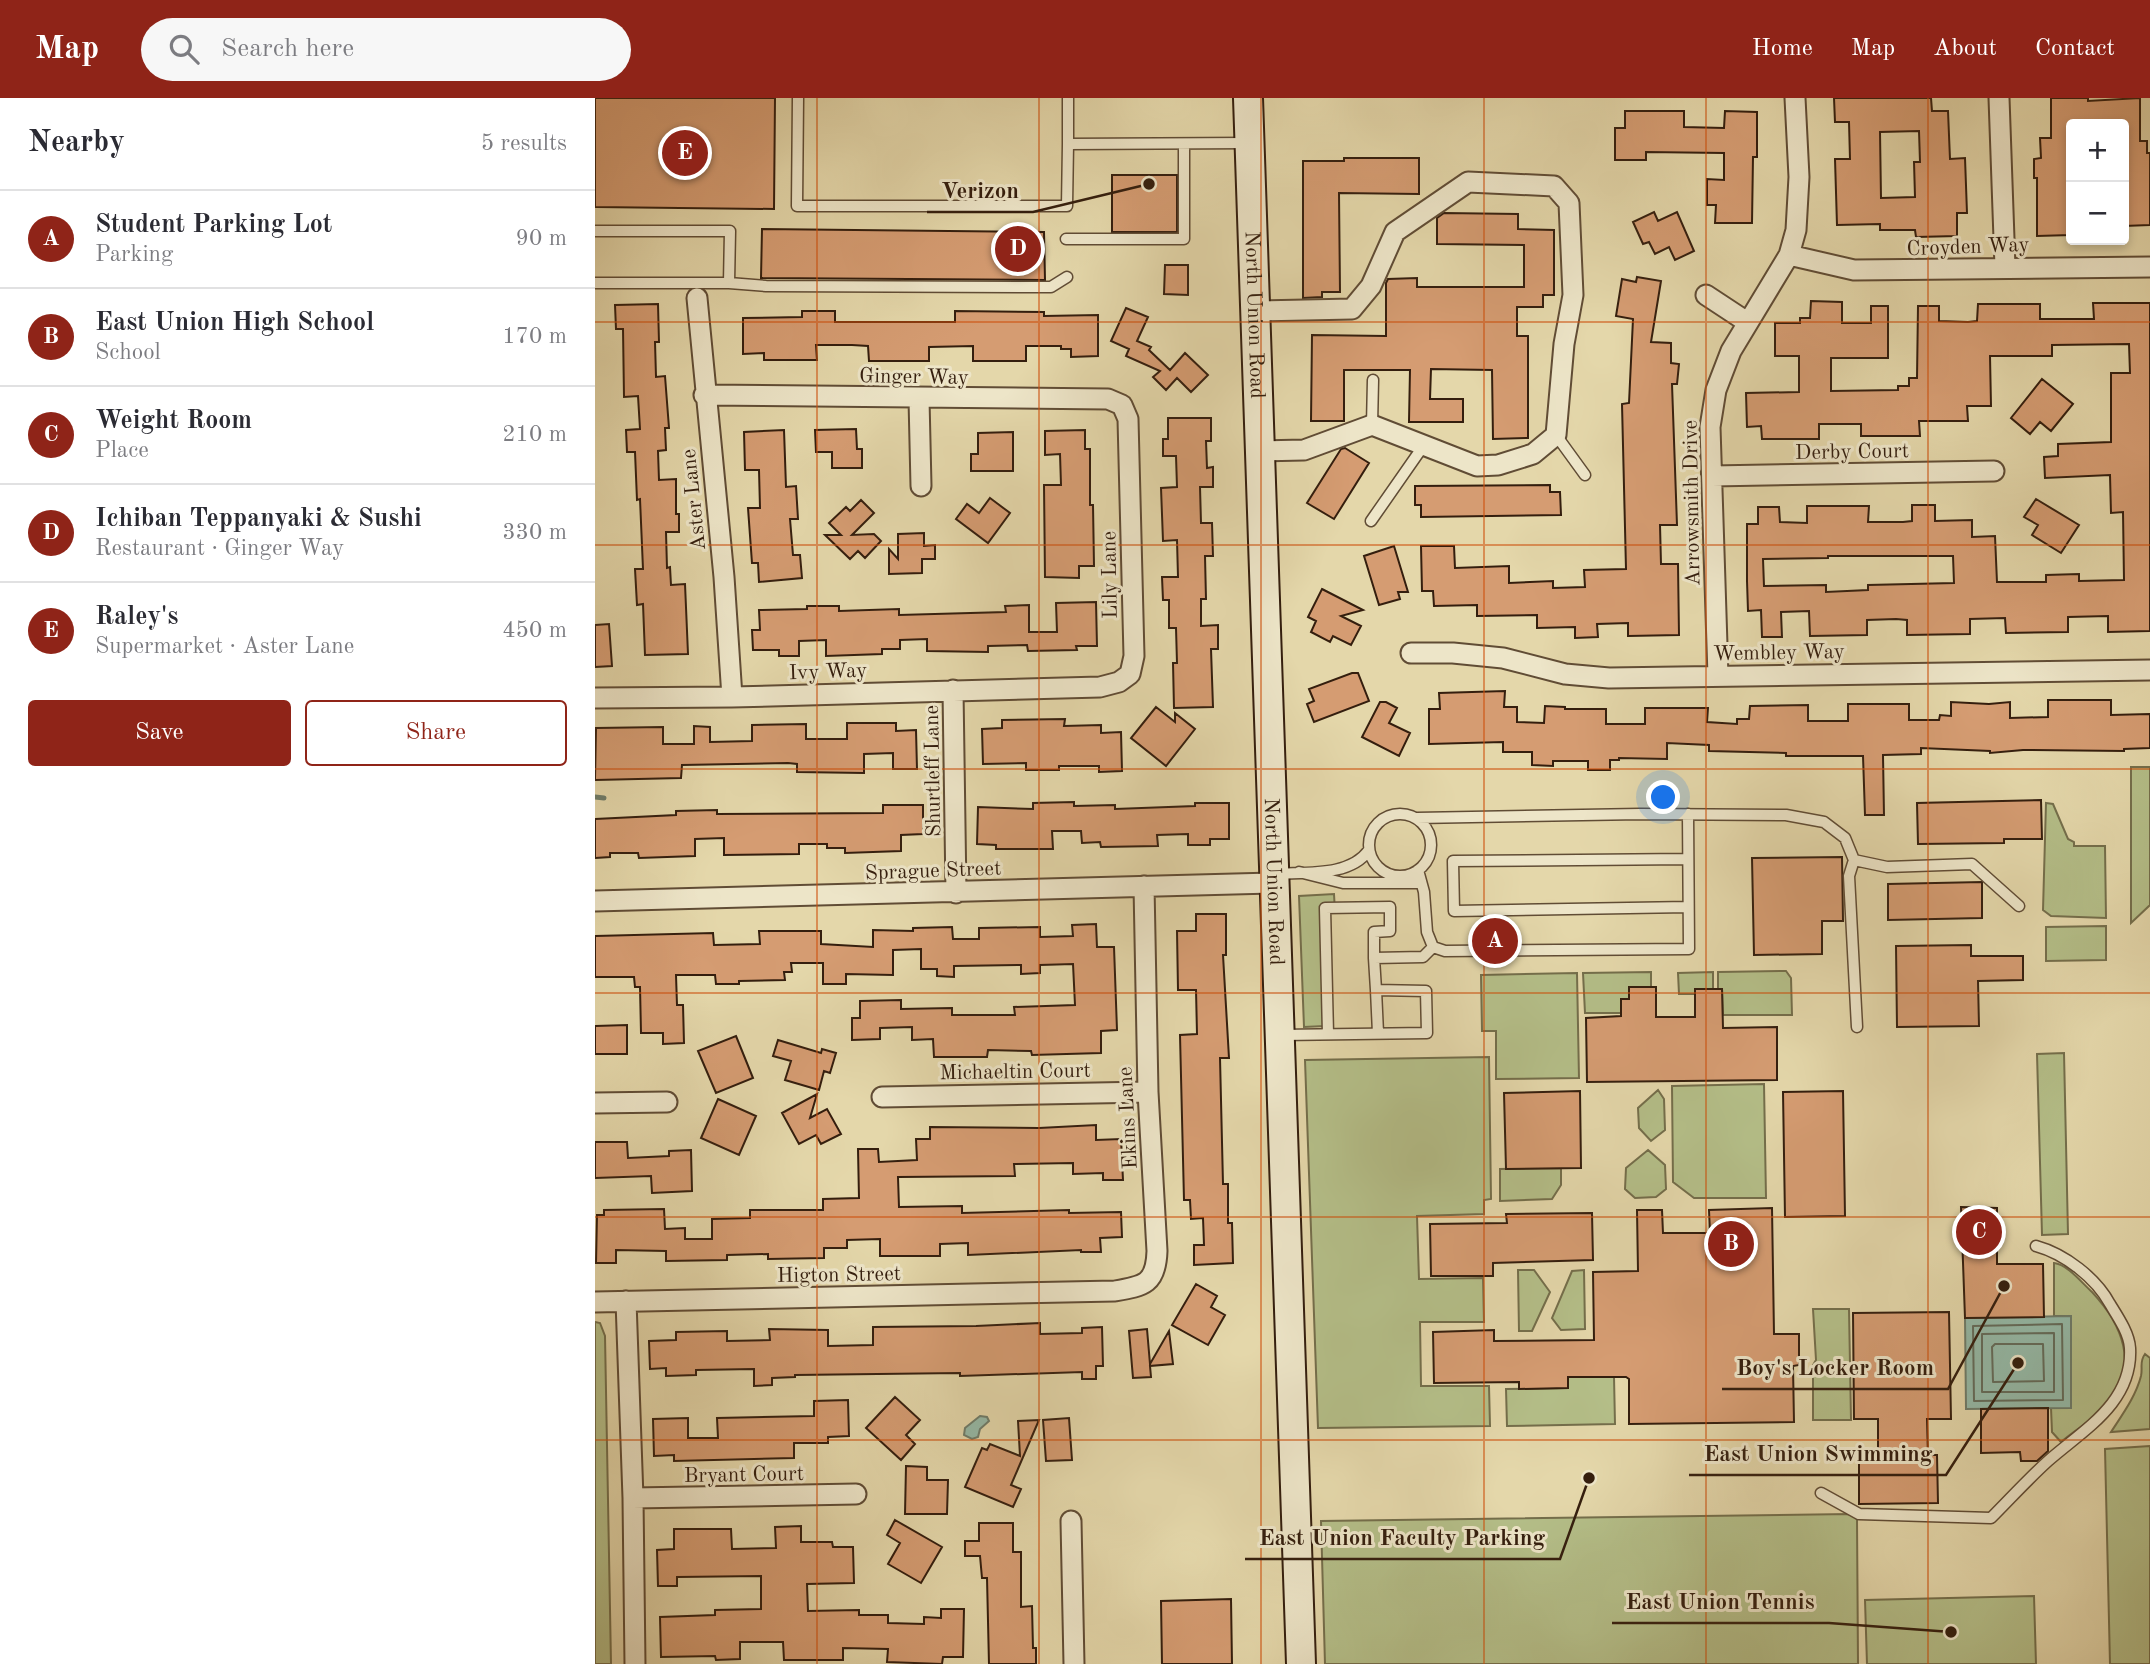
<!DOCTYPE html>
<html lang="en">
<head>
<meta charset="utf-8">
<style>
  body { margin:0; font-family:"Old Standard TT",serif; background:#f7f7f7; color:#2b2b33 }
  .controls { position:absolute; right:21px; top:21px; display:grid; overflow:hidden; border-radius:7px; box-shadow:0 4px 10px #0003 }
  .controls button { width:63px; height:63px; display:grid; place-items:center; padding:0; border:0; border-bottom:2px solid #e1e1e2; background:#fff; color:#2b2b33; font:35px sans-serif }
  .you { position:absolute; left:1069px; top:700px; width:24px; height:24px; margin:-18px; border:5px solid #fff; border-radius:50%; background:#1a73e8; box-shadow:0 0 0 10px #1a73e833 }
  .badge { display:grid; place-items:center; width:46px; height:46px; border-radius:50%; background:#8f2418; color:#fff; font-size:23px; font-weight:700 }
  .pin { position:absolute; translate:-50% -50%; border:4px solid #fff; box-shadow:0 2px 7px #0006 }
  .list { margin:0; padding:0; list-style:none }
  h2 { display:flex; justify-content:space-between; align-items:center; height:91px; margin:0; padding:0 28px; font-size:30px }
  h2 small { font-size:23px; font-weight:400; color:#7c7c81 }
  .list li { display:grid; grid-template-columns:46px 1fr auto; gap:21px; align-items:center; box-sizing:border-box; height:98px; padding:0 28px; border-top:2px solid #e1e1e2 }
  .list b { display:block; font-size:26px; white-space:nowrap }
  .list p { margin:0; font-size:23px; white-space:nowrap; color:#7c7c81 }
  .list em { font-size:23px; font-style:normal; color:#7c7c81 }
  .actions { display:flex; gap:14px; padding:21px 28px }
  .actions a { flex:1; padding:16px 0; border:2px solid #8f2418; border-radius:7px; text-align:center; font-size:24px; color:#8f2418 }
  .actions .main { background:#8f2418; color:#fff }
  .icon { flex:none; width:38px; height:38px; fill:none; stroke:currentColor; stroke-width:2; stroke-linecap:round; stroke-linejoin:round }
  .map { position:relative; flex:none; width:1555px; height:1566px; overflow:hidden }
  header { display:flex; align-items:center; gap:42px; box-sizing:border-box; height:98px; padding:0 35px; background:#8f2418; color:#fff }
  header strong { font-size:33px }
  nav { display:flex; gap:38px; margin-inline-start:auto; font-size:24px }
  .search { width:490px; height:63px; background:#f7f7f7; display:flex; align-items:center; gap:18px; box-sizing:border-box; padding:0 24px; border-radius:38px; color:#7c7c81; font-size:26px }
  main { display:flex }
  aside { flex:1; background:#fff }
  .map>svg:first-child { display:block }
  .green { fill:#b4be88; stroke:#746e4b; stroke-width:2 }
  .water { fill:#95baa8; stroke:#6e7c6a; stroke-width:2 }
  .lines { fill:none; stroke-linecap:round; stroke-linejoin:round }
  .shore { stroke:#646c5b; stroke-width:2 }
  .stream { stroke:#6e7c6a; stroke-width:5 }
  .building { fill:#d59c72; stroke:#341e0e; stroke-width:2; fill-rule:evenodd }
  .lane-casing { stroke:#604c35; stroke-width:13 }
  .street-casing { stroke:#604c35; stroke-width:23 }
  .secondary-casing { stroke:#341e0e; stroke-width:32 }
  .lane { stroke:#ede5c8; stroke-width:10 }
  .street { stroke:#ede5c8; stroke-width:19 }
  .secondary { stroke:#ede5c8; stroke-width:28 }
  .grid { fill:none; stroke:#cd500c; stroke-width:2; stroke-opacity:0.55 }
  .labels { text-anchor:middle; stroke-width:6; stroke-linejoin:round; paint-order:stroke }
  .street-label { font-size:21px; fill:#341e0e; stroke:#ede5c8 }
  .leader { fill:none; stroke:#341e0e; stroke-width:2.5 }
  .callout-dot { fill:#341e0e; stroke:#ede5c8; stroke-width:2.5 }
  .callout-label { font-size:23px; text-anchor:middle; font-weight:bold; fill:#341e0e; stroke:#ede5c8; stroke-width:6; stroke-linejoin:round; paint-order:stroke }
</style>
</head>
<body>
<header>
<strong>Map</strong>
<div class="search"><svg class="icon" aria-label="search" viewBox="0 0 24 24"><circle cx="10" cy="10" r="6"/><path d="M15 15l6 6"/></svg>Search here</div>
<nav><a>Home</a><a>Map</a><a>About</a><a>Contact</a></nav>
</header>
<main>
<aside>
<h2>Nearby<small>5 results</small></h2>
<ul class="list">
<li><span class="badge">A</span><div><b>Student Parking Lot</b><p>Parking</p></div><em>90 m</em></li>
<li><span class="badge">B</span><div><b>East Union High School</b><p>School</p></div><em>170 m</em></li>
<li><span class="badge">C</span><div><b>Weight Room</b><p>Place</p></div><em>210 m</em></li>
<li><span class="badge">D</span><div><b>Ichiban Teppanyaki &amp; Sushi</b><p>Restaurant · Ginger Way</p></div><em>330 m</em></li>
<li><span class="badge">E</span><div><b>Raley's</b><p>Supermarket · Aster Lane</p></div><em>450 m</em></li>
</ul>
<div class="actions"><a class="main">Save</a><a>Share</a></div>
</aside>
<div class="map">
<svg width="1555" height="1566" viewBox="0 0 1555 1566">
  <rect width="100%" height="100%" fill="#e4d7aa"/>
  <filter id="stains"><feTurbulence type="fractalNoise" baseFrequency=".00286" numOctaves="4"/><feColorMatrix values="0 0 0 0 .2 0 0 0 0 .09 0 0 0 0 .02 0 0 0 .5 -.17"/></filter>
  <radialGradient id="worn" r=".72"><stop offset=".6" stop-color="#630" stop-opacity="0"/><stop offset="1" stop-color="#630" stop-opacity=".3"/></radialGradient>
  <path class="green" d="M1536,669H1555V807L1536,825Z
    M1451,705L1458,706L1473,741L1479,744V748H1510L1511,820L1456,818L1448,812Z
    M739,796L740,814H727L730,928L709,929L704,798Z
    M1511,828V862L1451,863V829Z
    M1191,873L1196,880L1197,917H1128L1127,891H1123V874Z
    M1056,874V889L1034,901H1026V915H990L988,875Z
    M1118,874V891H1100V896H1084L1083,875Z
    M982,875L984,980L901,981V933H887L886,877Z
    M1469,955L1473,1136L1447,1137L1442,956Z
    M894,959L896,1101L889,1102V1116L822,1118L824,1181L888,1180L889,1224H825L826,1288H894L895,1328L723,1330L710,962Z
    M1169,986L1171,1100H1099L1078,1084L1077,988Z
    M1063,992L1069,1001L1070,1032L1056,1043L1044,1030L1043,1010Z
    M1053,1052L1070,1067L1071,1091L1061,1099L1040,1100L1030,1091L1031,1070Z
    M966,1070V1087L957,1101L905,1103V1071Z
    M1459,1165C1472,1166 1487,1185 1497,1194C1527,1226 1545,1268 1513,1306C1500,1321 1481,1331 1466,1344L1457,1334L1456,1310H1476V1218H1459Z
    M923,1172H939L955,1194L937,1233H924Z
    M989,1172L990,1231L966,1232L957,1220L977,1173Z
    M1218,1211H1254L1256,1322H1218V1267L1221,1262Z
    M0,1224L5,1225L10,1238L16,1566H0Z
    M1550,1256L1555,1260V1331L1516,1334C1527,1317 1541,1298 1546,1278C1548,1269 1544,1264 1550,1256Z
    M973,1279H1019L1020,1326L912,1328L911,1291L973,1290Z
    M1555,1348V1566H1515L1510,1351Z
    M1256,1416L1262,1421L1263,1566H730L726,1423Z
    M1439,1498L1441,1566H1272L1270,1502Z"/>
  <path class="water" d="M1476,1218V1310L1371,1311L1370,1220Z
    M385,1318L392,1319L394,1323L385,1331L383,1339L377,1341L369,1337L370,1330Z"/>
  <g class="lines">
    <path class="shore" d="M1467,1226L1468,1302L1379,1303L1378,1228Z
      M1459,1235V1294H1387V1236Z
      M1400,1246H1448L1449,1283L1398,1284L1397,1249Z"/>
    <path class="stream" d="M0,699L9,700"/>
  </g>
  <path class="building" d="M0,0H180L179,111L0,109Z
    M1239,0H1336L1337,13H1353L1355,61L1370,60L1372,115H1362V138L1321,139L1320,132H1285V126L1242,127L1240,61H1255L1254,24H1240ZM1324,33L1325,64H1319L1320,99L1286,100L1285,34Z
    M1456,0H1493V3L1545,0V43H1552V55H1555V127L1529,128V26H1476V137L1442,138V80H1439V61L1446,60L1445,40H1456Z
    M1030,13H1089V29L1129,30L1130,13L1162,14V59H1158L1157,125H1120L1121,107H1112V81L1129,82V55L1051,54V62H1020V30H1030Z
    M749,60H824V96L744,95L745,194H727V199L708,200V63H749Z
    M517,77H582V134H517Z
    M1059,114L1063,123L1082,114L1099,153L1080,162L1074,149L1060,156L1054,144L1048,146L1038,124Z
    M849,115L923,116V131L959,132V197H948V209H922V238H933V340L898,341L897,272L836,271L835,301H868V324H814L815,272H749V323H716L717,237L791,238V185L793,181L822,180V189H929V147L842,146V120Z
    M167,131L449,134L450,182L166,180Z
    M570,167H593V197L569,196Z
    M1042,179L1066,183L1056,244L1076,245V265L1084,266L1082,286H1077L1082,427H1065L1066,466H1083L1084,537L1033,538V525L1002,526L1003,539L980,540V529L942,530V517L882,518V507L839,508L838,493H827L826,448H859L860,470L914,468V485L958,483V490L990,489L989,472L1031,471L1027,306L1034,305L1038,221L1021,218L1027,181L1041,184Z
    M1216,203L1247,204V225H1276V208H1293V260H1236V293L1303,292V288H1314V280H1322L1323,208H1344V223L1373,224L1382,223L1383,206H1445V221H1499L1498,205H1555V533L1513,534V518L1473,519V534L1411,535L1410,520L1375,521V536L1312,537V522L1301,521L1272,522V537L1215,538L1214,513L1186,514L1187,539H1167L1166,512L1153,513L1152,483V426H1163V409H1184L1185,424L1212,425V408H1274L1273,424H1308L1317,423V407H1340V423L1377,422V439L1400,438L1402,484H1451V477L1484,476V483L1529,482L1528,414L1516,415L1515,377L1450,380L1449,359L1463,358V346L1516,344V275H1535L1534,246L1457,247V258H1395L1396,308H1372L1373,323H1324L1325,338H1266V326H1224V341H1167L1166,328L1152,329L1151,295L1204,294V258H1180V225H1205V220H1215ZM1233,458H1358L1359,485L1273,487V492L1231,494V487L1169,488L1168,461L1233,460Z
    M63,206L64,244H60L61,279L70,278L74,330H70L71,352L63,353L64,382L81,381V416H84V434H71L72,470L75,469L76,487L90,486L93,556L50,557L48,506L42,507L40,471H48L45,401L42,402L40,354H32L31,332L45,331L43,298L29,299L28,231H21L20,207Z
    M531,210L553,219L542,243L556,249L554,252L575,272L590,255L613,277L596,294L582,280L571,292L558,279L565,273L531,258L534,251L516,243Z
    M207,213H240V224H360V213L449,214V218L503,217V258L476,259V251H466V248H431V263H378V248L334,249V263H274L273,248L257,247H221L222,262H169V255L148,256V220L207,219Z
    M1447,281L1478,306L1456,333L1445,324L1435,336L1416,320Z
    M573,320H616V343H611L612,370L618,369V389H605L606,425H617L618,458H610L611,501H606V528L623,527V551H616L618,609L579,610L578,565H582L581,530H574V502H568L567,479H583L582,442L568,443L566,390L582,389L581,358H568V341H573Z
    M261,331L262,351H267V370H237V354H221L220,332Z
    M189,332L191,389L201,388L203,421H195L198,457H205L207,480L164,484L163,465H157L153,410H165L164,372H150L149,334Z
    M490,332V351H495V407H498L499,468H484V480L450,479L449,387H466L465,356L450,357V333Z
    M418,334V373H376V356H383V335Z
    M750,350L774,365L739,421L712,405L746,351Z
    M955,387V394H965L966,417L826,419V407H820V388Z
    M395,400L415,415L393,445L361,421L372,406L384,415Z
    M1441,401L1484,427L1466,455L1437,437L1443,427L1429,419Z
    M266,402L279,415L257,437L279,436L286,443L270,460L263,453L255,461L230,437H246L234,425L251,409L255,413Z
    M329,435V448L340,447V461H327V475L294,476V451L303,461V436Z
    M799,448L813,494H803L805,501L784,507L769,458Z
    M727,491L768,512L746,518L766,528L756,547L738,538L735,544L716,534L721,523L713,519Z
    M501,504L502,548H481L482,552L433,553L432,547L393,548V554L332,553V541L305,542V551H287V556L231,558V542L204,543V558H184V552H158L157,532H165L164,512L212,511V508H244V513L304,511V517L411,514L410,508L434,507V534H462L461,505Z
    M14,526L17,568L0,569V527Z
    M757,575H763L774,603L719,624L712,606L719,603L714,591Z
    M910,593L909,609H922V624L949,625L950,608L970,609V611H1011V626H1050V610H1113L1112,624L1142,626V621H1154L1155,608L1213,607V623H1253V606H1314V622H1344L1345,617L1356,618V604L1394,606L1415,604V620L1453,619V602H1516V617L1555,616V650L1529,651V653L1428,652L1395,655V653L1326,650V656L1288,657L1289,717H1270L1268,658H1191V655L1114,653V647L1072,645V661L1024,660V662H1015V672H993V663H958V668L937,667V654H908V644L834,646V611H845L844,595Z
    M785,604H791L802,610L794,625L815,635L804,658L767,639Z
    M561,609L580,624V615L600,631L571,668L536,640Z
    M470,621L469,628L506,627V635L526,634L527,673L504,674V668H464V672H431V665L388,666L387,631L407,630V622Z
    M252,625H301V633L321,632L322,671H298V655L269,656V675L202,674V666L193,665L87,667L86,680L0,682L1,630L68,629V646H99V628L115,629V644L157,643V627L211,626V641H252Z
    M1446,702L1447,741H1409V745L1323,746L1322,705Z
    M479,704V708L520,707V711L600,708V705H634V741H615V747H593V736L562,737L563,748L506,749L505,744L487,745L486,733H457L458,751H401V747L382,746L383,709L438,711V705Z
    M288,707H328V736L306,737V753L250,755V750H232V746H204V756L129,757V740L100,741V758L44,760L43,755H15V759L0,760V721L81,717V713L122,712V716L288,715Z
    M1247,759L1248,823H1227V856L1159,857L1157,760Z
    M1387,784V820L1293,822V786Z
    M601,816H631V857H628L634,960H625L628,1086H633V1125H637L638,1165L599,1167V1147H609L608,1120L596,1121L595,1102H589L585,937L602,936L601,892H583L582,833H601Z
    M501,826L502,849H519L522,932L506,933V955L437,957L436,953L393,952L392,959H339L338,941L317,942V929L285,930V941L257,942V920H265V903L306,902V911L357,910V917H420L419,909L480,907L478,866L445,867V875L426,876V867L359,868V879L342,878V871H326V851L298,852V877L251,876V886H228V865H196L197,874H189L190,882L144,883V886H121L120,877H81L82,907H88L89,945L68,946V935H46L45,889H40L39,879H0V838L118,835L119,847L165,846L164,833H226V846L278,849V832L318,833V830L357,829L358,841H384V830L445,829V839L478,838L477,827Z
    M1376,847V858H1428V882L1383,883L1384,928L1302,929L1301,848Z
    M1034,889H1061V919H1100V891H1127L1128,930L1182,929V982L992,984L991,920L1026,918V901H1034Z
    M32,927V956H0V928Z
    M141,938L158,980L121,995L103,953Z
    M183,942L226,955L227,951L241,955L235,975L229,973L224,992L190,982L196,963L178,958Z
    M985,993L986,1070L911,1071L909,995Z
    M1248,993L1250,1118L1190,1119L1188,994Z
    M222,996L215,1020L232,1011L246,1036L226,1046L221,1037L204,1046L187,1015Z
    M123,1001L161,1018L144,1057L106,1040Z
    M501,1027V1042L526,1041L528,1082H508V1075L478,1076V1065L419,1066L420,1078L303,1079L304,1109L367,1108V1115L474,1112V1115L526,1114L527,1139L505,1140L506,1154H486V1152L373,1157V1145L345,1146V1158H285V1141L252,1142V1150H229V1160L173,1161V1156L132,1157V1162L71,1163V1153L21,1152V1165H1L2,1117H9V1112L69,1111L70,1131L90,1130V1141H117V1121L155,1120V1112H228V1101L264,1100L263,1051H283L284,1064L322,1062L321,1041H335V1029L444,1030Z
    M0,1044H32L33,1060L74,1058V1053L96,1052L97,1093L57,1095L56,1078L0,1080Z
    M1366,1109L1402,1110V1166H1448L1449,1219L1370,1220Z
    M1177,1110L1179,1236H1204V1267L1198,1268L1199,1324L1034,1326V1281L1031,1279H973V1290L924,1291V1284L839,1285L838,1234L899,1232V1243L999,1242L998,1174L1043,1173L1042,1112H1067L1068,1135H1115L1114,1112Z
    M997,1115L998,1162L898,1165V1178H836L835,1126L912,1125L911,1116Z
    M601,1186L622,1198L616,1209L630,1217L613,1247L577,1227Z
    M1354,1214L1356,1321H1332L1333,1357H1342L1343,1405L1264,1406V1357H1283V1321H1259L1258,1215Z
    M445,1225V1236L487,1235V1230L507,1229L508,1268H501V1281H487V1274L365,1278V1275L200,1277V1279L177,1280V1287L159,1288V1271L101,1272V1277L71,1278V1270L55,1271L54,1243L81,1242V1234L132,1233V1243L175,1242L174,1231L233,1232V1248L278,1247V1229L381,1228Z
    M552,1231L555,1266L574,1233L578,1266L555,1268L556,1279L538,1280L534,1233Z
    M300,1299L325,1322L311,1337L320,1346L306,1362L271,1330Z
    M253,1302L254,1338L233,1339V1345H199V1360L79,1363V1357L59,1358L58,1321L93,1320V1340H123L122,1320L219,1318V1303Z
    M1453,1310V1353L1442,1363H1426L1425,1354L1386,1355V1311Z
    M474,1320L477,1362L451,1363L448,1322Z
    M444,1322L416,1387L426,1391L418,1409L370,1389L387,1350L392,1352L395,1346L425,1358L423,1323Z
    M311,1368L332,1369V1382H353L352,1416H310Z
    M300,1422L347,1449L326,1485L293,1466L305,1445L292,1437Z
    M384,1425H418V1454H426V1509L437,1508L438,1550H441V1566H394L392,1480H387L385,1458H370V1443H384Z
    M206,1428V1444H237L238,1449H258L259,1485L212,1486L213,1513L264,1512V1517H293V1525L329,1526V1519L346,1520V1511H369L368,1559H348L347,1566L292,1564L293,1551L248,1550V1562H189L188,1544H145V1561L121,1562L120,1558L66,1559L65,1519L120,1517V1512L166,1511V1478L82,1479V1488H63L62,1452L79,1451V1431H136L137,1451L181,1450L180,1429Z
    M636,1501L637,1566H567L566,1503Z"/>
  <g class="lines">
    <g class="lane-casing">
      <path id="lane" d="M203,0L202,108H472L473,46
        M473,0V46L654,45
        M0,133H135L134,185H0
        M471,141H589V46
        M134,185L171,188L456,189L472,179
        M777,327L778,282
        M961,337L990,377
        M776,423L829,347
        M774 747a31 31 0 1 1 62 0a31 31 0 1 1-62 0Z
        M822,720L1045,716L1191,717L1229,724L1250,740L1259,762L1254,778L1262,929
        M1093,761L858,763L859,813L1093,809
        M1259,762L1292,769L1377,766L1424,808
        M823,772L829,794L832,834L838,849L850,853L1094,851L1093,716
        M704,774L748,785H826
        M680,776C711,774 755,779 774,752
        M781,892L783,935
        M733,936L730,810L795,809V833L779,834V860
        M687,937L832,935L831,893L781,892L779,860L828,859L838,849
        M1226,1395L1264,1416L1396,1420C1415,1401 1433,1381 1453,1363C1488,1332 1538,1305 1535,1250C1534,1235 1523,1219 1515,1206C1501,1180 1470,1156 1441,1148"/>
    </g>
    <g class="street-casing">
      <path id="street" d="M1404,0L1410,169
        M1194,157L1259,172L1555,169
        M1111,197L1152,224
        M102,200L129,479L137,599
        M659,213L757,211L776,188L800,134L873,84L959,88L974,105L978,197L969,246L961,337L938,356L903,367L882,368L777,327L709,352L664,353
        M324,301L326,388
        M1117,378L1399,373
        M816,555H858L908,560L970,576L1014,580L1555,572
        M1123,578L1115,329L1121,292L1136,253L1194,157L1201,132L1204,79L1200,0
        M358,592L361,795
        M0,600L137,599L505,589L524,584L535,576L539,558L533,321L527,307L513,301L109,297
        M0,803L678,785
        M287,999L553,994
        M0,1005L72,1004
        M31,1203L38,1400L40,1566
        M0,1204L520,1193C549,1188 561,1186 562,1153L553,994L549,788
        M38,1400L261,1396
        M476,1423L479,1566"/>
    </g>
    <g class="secondary-casing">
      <g id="secondary">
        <path id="s1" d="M653,0L706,1566"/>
      </g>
    </g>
    <use href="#lane" class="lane"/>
    <use href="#street" class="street"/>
    <use href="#secondary" class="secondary"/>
  </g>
  <path class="grid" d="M222,0V1566M444,0V1566M666,0V1566M889,0V1566M1111,0V1566M1333,0V1566M0,224H1555M0,447H1555M0,671H1555M0,895H1555M0,1119H1555M0,1342H1555"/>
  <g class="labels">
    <g class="street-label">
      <text transform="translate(1373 148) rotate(-2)" y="7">Croyden Way</text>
      <text dy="7" stroke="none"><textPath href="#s1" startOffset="217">North Union Road</textPath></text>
      <text transform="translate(319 278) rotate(1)" y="7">Ginger Way</text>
      <text transform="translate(1257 353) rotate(-1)" y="7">Derby Court</text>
      <text transform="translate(98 402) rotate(-96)" y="7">Aster Lane</text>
      <text transform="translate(1096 405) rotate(-91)" y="7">Arrowsmith Drive</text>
      <text transform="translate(514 477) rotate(-91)" y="7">Lily Lane</text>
      <text transform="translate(1184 554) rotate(-1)" y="7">Wembley Way</text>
      <text transform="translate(233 573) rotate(-2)" y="7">Ivy Way</text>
      <text transform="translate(337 673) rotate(-91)" y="7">Shurtleff Lane</text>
      <text transform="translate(338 772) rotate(-2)" y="7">Sprague Street</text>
      <text dy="7" stroke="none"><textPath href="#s1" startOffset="784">North Union Road</textPath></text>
      <text transform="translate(420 973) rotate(-1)" y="7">Michaeltin Court</text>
      <text transform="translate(532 1020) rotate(-93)" y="7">Ekins Lane</text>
      <text transform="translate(244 1176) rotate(-1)" y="7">Higton Street</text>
      <text transform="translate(149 1376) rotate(-1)" y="7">Bryant Court</text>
    </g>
  </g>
  <path class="leader" d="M554 86L438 114H332M1409 1188L1353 1291H1127M1423 1265L1351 1377H1094M994 1380L965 1461H650M1356 1534L1234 1525H1017"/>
  <g class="callout-dot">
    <circle cx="554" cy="86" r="7"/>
    <circle cx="1409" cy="1188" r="7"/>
    <circle cx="1423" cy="1265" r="7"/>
    <circle cx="994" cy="1380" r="7"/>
    <circle cx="1356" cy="1534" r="7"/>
  </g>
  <g class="callout-label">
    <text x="385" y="100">Verizon</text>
    <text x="1240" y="1277">Boy's Locker Room</text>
    <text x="1223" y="1363">East Union Swimming</text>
    <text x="807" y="1447">East Union Faculty Parking</text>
    <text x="1125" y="1511">East Union Tennis</text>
  </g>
  <rect width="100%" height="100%" filter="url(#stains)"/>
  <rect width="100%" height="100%" fill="url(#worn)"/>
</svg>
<div class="controls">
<button>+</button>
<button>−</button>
</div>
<div class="you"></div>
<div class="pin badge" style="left:900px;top:843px">A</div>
<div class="pin badge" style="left:1136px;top:1146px">B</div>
<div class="pin badge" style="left:1384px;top:1134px">C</div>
<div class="pin badge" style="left:423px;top:151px">D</div>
<div class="pin badge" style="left:90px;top:55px">E</div>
</div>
</main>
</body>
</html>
